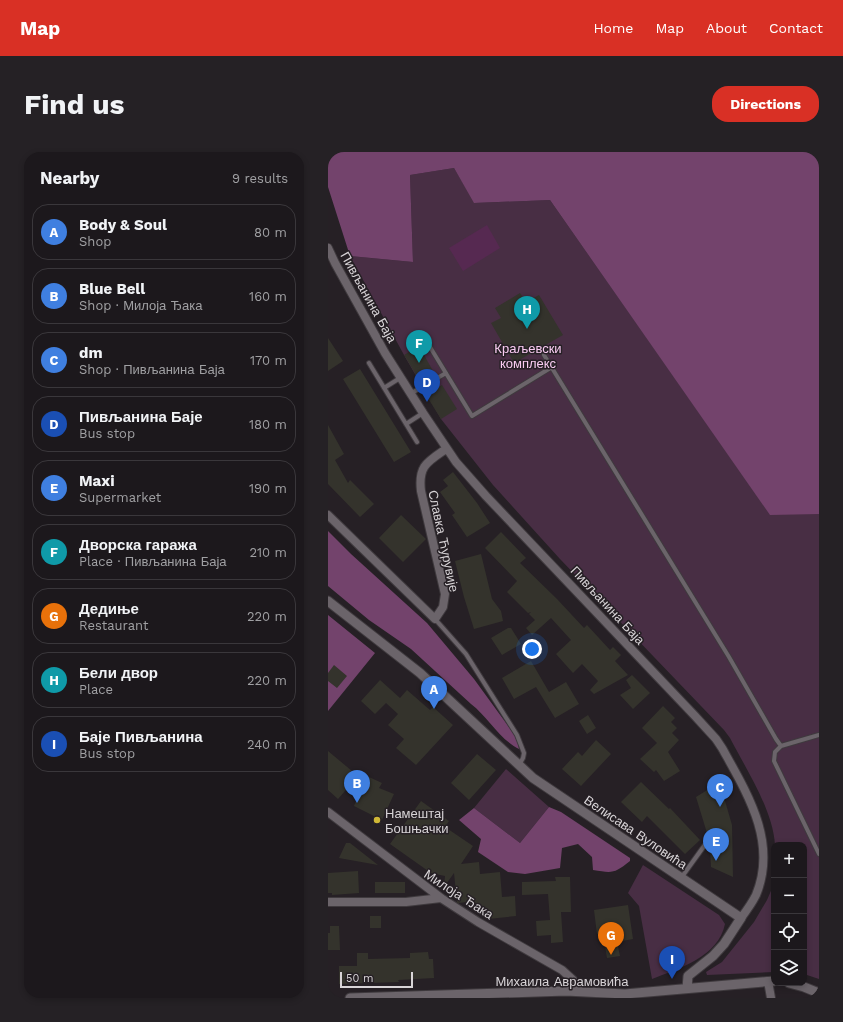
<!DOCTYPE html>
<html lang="en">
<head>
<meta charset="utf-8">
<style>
  body { margin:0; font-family:"Work Sans",sans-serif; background:#252125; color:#f1f3f6 }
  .controls { position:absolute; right:12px; bottom:12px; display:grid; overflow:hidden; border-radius:8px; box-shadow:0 2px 6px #0003 }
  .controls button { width:36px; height:36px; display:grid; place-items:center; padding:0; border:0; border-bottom:1px solid #3a373b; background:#1c181c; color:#f1f3f6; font:20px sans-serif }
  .scale { position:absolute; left:12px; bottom:10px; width:73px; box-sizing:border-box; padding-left:4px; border:2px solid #d8d4d7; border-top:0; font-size:11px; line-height:14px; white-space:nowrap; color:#d8d4d7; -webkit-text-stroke:3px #262025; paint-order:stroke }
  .you { position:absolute; left:204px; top:497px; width:14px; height:14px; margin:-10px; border:3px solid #fff; border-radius:50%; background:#1a73e8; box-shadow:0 0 0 6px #1a73e833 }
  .badge { display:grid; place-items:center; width:26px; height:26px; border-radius:50%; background:#d93025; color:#fff; font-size:13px; font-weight:700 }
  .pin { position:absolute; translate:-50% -33px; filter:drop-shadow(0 1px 2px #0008) }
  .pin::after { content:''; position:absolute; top:21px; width:14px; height:12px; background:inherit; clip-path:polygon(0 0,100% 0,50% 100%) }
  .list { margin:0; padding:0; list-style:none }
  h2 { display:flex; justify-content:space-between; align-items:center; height:52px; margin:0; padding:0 16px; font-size:17px }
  h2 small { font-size:13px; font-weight:400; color:#a0a0a3 }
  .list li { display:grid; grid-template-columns:26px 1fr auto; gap:12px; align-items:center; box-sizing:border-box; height:56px; margin:0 8px 8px; padding:0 8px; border:1px solid #3a373b; border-radius:16px }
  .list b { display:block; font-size:15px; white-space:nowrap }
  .list p { margin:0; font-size:13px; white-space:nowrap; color:#a0a0a3 }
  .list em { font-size:13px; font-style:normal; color:#a0a0a3 }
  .icon { flex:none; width:22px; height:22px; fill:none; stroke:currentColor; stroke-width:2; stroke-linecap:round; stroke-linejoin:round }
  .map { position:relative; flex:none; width:491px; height:846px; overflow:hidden; border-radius:16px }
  header { display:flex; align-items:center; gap:24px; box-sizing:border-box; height:56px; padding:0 20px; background:#d93025; color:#fff }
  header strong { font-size:19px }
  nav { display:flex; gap:22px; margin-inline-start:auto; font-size:14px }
  .intro { display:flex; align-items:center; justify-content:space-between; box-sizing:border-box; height:96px; padding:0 24px }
  h1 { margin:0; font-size:28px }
  .button { padding:10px 18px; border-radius:16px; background:#d93025; color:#fff; font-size:14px; font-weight:700 }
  main { display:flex; gap:24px; padding:0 24px }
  aside { flex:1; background:#1c181c; border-radius:16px; box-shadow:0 2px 6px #0003 }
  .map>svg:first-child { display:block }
  .green { fill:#482e44 }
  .forest { fill:#73436c }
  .water { fill:#562951 }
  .building { fill:#34332c }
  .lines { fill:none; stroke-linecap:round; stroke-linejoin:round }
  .service-casing { stroke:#3f3a3e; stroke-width:6 }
  .minor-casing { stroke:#3f3a3e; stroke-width:10 }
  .tertiary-casing { stroke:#3f3a3e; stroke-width:11 }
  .service { stroke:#6b646a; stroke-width:4 }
  .minor { stroke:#6b646a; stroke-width:8 }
  .tertiary { stroke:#6b646a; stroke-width:9 }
  .poi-dot { fill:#d0b836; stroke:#262025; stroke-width:1.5 }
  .labels { text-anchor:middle; stroke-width:3; stroke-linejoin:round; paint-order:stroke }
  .street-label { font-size:13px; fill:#d8d4d7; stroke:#262025 }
  .park-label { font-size:13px; fill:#f8cbf1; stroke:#262025 }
  .poi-label { font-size:13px; fill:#d8d4d7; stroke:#262025; text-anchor:start }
</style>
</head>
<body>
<header>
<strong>Map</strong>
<nav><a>Home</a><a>Map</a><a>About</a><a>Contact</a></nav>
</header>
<div class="intro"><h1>Find us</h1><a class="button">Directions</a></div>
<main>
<aside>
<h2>Nearby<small>9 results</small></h2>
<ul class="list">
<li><span class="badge" style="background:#3f7fe0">A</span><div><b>Body &amp; Soul</b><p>Shop</p></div><em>80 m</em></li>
<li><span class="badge" style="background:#3f7fe0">B</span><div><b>Blue Bell</b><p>Shop · Милоја Ђака</p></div><em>160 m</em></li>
<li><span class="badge" style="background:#3f7fe0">C</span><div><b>dm</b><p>Shop · Пивљанина Баја</p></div><em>170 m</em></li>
<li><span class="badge" style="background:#1a4fb4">D</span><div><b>Пивљанина Баје</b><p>Bus stop</p></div><em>180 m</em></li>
<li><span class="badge" style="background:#3f7fe0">E</span><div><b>Maxi</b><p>Supermarket</p></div><em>190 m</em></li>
<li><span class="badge" style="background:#0f9aa8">F</span><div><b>Дворска гаража</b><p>Place · Пивљанина Баја</p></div><em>210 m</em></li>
<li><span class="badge" style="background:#e8710a">G</span><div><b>Дедиње</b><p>Restaurant</p></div><em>220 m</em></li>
<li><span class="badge" style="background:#0f9aa8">H</span><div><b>Бели двор</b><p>Place</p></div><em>220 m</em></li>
<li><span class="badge" style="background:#1a4fb4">I</span><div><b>Баје Пивљанина</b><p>Bus stop</p></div><em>240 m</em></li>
</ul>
</aside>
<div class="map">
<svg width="491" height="846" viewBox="0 0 491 846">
  <rect width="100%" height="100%" fill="#262025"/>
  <path class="green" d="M126,16L147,51L222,48L442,362H491V827L476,822V693H447C445,658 418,617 402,586L396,578L232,407L165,333L113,267L76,203L22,104L85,110L82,23Z
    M178,617L221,655L192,691L146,656Z
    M315,713L391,763L397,772C390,805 352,816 324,827L311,754L300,741Z
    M446,725V820L379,823L378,820L394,810L426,770L439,748L445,734Z"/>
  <path class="forest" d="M0,0H491V362L442,363L222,48L146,51L126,16L82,23L85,110L22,104L0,35Z
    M0,379L23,402L99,471L146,527L186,582L190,591L191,597C171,587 160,565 143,552L83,497L41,468L0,434Z
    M0,463L47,501L0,559Z
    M221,655L233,660L302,706V709C286,722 284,721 265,718L264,705L250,692L234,696L232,716L197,722L180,720L150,700L153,687L131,668L146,656L192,691Z"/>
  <path class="water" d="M159,73L172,96L135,119L121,96Z"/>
  <path class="building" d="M192,141L198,150L211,143L235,183L186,211L163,171L173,166L167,156Z
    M0,186L15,209L0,219Z
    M91,194L105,219L91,228L76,203Z
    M32,217L83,300L66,310L15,227Z
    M114,233L129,257L113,267L98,243Z
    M0,273L16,302L7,308L20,331L22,328L46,352L32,365L0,332Z
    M125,320L149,351L162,371L139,385L124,363L127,361L112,340L120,334L115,328Z
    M73,363L98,387L75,410L51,386Z
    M173,380L198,406L192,411L229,447L256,476L259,473L282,498L285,495L293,503L287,509L300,523L266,542L262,538L270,529L254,512L245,521L228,502L243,488L223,466L204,483L198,476L207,468L201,462L203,460L200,461L179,440L189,429L157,396Z
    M153,402L164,447L173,459L175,469L146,477L136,445L127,409Z
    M180,476H183L193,492L174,503L163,486Z
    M203,509L221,540L238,530L251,552L227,566L208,535L186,547L174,526Z
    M6,513L19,524L9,536L0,529V521Z
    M304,523L322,541L305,557L292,543L303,536L298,528Z
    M52,528L72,546L79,538L102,558L105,555L125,573L88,613L68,596L76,587L60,573L70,562L58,551L47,562L33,549Z
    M335,554L347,566L343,570L349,576L344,581L351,588L340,600L352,619L336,629L328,618L326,620L312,607L329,591L314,576Z
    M260,563L268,576L259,582L251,569Z
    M268,588L283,602L253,634L234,617L250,600L254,604Z
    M0,599L30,624L10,647L0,638Z
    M149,602L168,618L141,648L123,631Z
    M38,625H41L54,631L51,636L66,642L54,668L26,654Z
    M313,630L341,657L342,656L372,688L357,702L319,664L314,670L293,650Z
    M389,632L393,642H395L404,673L405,725L383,715L382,697L386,701L381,686L380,679L379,681L368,645Z
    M93,649L121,669L117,675L145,694L133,712L151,710L152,722L172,720L174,745L187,744L188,764L160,767V762H152L151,754L141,755L140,750L130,751L129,750L126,721L116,735L117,724L103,721L62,692Z
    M18,691H22L50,713L11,706Z
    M30,719L31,741L4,743V741H0V721Z
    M227,725H242L243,760H233L235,790L223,791V783L209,784L208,769L222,768L220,742L194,743V730L228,729Z
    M47,730H77V741H47Z
    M300,753L305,787L289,790L292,804L279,806L277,794H274L272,781L269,782L266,758Z
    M42,764H53V776H42Z
    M2,774H11L12,798H0V781H2Z
    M100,800L101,807H105L106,826L70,828L71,830L11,832V814H29V801H40V807L82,806V801Z"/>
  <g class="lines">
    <g class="service-casing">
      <path id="service" d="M99,190L144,264L224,215
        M216,203L401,505L448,587L453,594L447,600L446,609L491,702
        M41,211L89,290
        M56,236L72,226
        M82,242L118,221
        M78,272L95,261
        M107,467L138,502L189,583L196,601L195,606L191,613
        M453,594L491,583
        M353,726L379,690"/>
    </g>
    <g class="minor-casing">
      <path id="minor" d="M0,96L7,111L57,201L95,261L128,310L158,344L367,564L388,587L394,596C419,641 450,690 428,743C424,751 419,758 413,766
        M0,363L107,467L115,455L117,442L93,339C90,314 99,310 118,297
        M0,660L113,746L150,770L234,818L245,828L249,840
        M0,750H78L113,746
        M440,829L443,846"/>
    </g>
    <g class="tertiary-casing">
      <path id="tertiary" d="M0,449L92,521L205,626L413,766L396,792L385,804L360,824L359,836
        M461,831L476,835L491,841
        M22,846L238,839L297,842L446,829"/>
    </g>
    <use href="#service" class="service"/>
    <use href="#minor" class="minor"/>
    <use href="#tertiary" class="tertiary"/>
  </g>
  <circle class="poi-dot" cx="49" cy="668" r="4"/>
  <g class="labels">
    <g class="street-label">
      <text transform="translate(41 145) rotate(61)" y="5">Пивљанина Баја</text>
      <text transform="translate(116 389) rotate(78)" y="5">Славка Ћурувије</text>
      <text transform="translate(280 453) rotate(47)" y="5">Пивљанина Баја</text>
      <text transform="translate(308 680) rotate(34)" y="5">Велисава Вуловића</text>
      <text transform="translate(131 742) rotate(33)" y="5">Милоја Ђака</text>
      <text x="234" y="834">Михаила Аврамовића</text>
    </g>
    <g class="park-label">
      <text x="200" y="201">Краљевски<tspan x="200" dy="15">комплекс</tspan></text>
    </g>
    <g class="poi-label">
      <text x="57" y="666">Намештај<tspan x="57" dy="15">Бошњачки</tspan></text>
    </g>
  </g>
</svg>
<div class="controls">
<button>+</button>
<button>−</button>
<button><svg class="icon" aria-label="locate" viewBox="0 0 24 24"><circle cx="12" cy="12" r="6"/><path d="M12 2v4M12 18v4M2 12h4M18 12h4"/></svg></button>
<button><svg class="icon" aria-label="layers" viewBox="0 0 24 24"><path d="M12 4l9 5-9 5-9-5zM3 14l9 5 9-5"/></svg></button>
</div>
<div class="scale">50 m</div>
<div class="you"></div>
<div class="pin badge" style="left:106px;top:557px;background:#3f7fe0">A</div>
<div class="pin badge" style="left:29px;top:651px;background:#3f7fe0">B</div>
<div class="pin badge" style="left:392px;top:655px;background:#3f7fe0">C</div>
<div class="pin badge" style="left:99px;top:250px;background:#1a4fb4">D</div>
<div class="pin badge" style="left:388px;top:709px;background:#3f7fe0">E</div>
<div class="pin badge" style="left:91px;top:211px;background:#0f9aa8">F</div>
<div class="pin badge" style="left:283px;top:803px;background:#e8710a">G</div>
<div class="pin badge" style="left:199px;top:177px;background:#0f9aa8">H</div>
<div class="pin badge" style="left:344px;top:827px;background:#1a4fb4">I</div>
</div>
</main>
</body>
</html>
